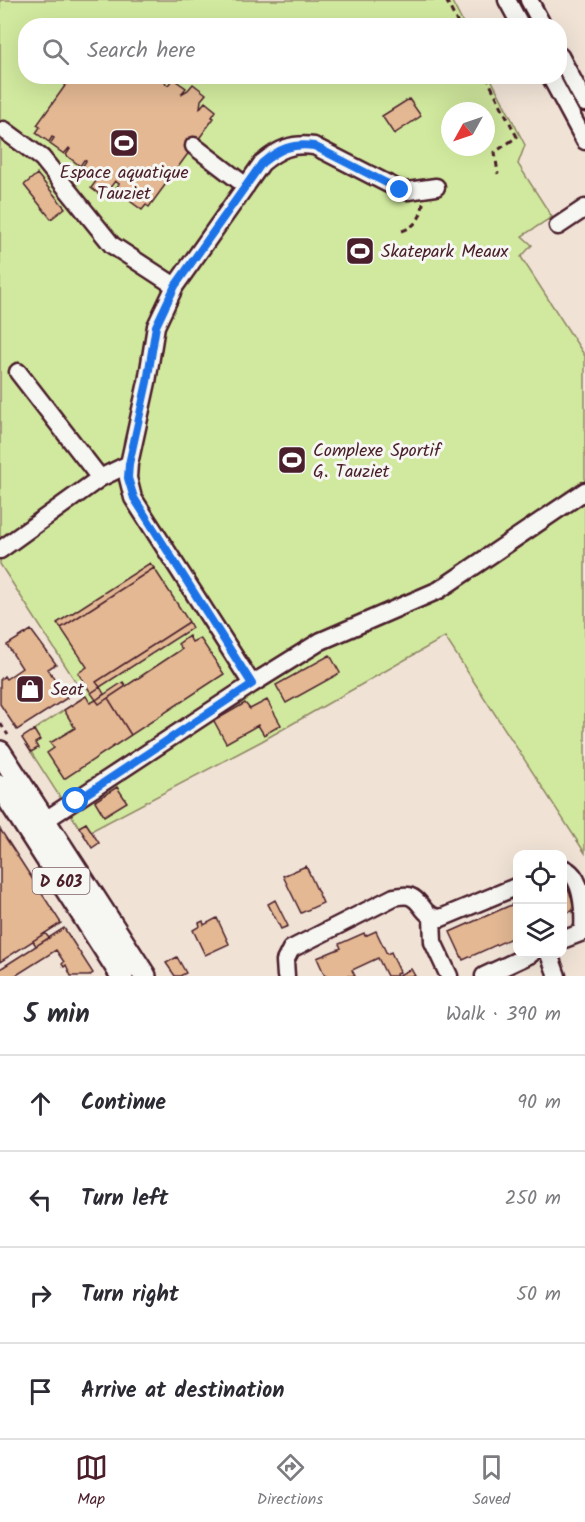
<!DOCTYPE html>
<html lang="en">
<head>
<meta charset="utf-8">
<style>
  body { margin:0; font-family:Kalam,sans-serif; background:#f7f7f7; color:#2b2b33 }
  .controls { position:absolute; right:18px; bottom:18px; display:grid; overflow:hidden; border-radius:12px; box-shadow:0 6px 24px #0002 }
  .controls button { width:54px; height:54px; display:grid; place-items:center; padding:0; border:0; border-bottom:2px solid #e1e1e2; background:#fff; color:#2b2b33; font:30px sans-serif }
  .compass { position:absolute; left:441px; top:102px; width:54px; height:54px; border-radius:50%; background:#fff; box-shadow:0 6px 24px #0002; rotate:230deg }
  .stop { position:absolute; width:18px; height:18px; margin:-14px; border:4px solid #1a73e8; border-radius:50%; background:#fff }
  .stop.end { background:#1a73e8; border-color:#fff; box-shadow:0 2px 6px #0008 }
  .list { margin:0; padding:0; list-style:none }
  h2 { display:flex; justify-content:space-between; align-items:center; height:78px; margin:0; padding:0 24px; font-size:26px }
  h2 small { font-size:20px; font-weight:400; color:#7c7c81 }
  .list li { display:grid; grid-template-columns:39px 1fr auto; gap:18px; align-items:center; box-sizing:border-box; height:96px; padding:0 24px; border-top:2px solid #e1e1e2 }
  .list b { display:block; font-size:22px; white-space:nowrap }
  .list em { font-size:20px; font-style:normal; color:#7c7c81 }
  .icon { flex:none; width:33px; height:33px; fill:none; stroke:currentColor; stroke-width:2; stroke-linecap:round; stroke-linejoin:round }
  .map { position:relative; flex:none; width:585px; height:976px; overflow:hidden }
  .search { position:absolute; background:#fff; box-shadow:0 6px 24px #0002; left:18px; right:18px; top:18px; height:66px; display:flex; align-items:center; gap:15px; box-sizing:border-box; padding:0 21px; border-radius:24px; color:#7c7c81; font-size:22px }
  .sheet { height:462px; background:#fff }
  nav { display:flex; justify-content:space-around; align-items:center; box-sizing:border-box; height:84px; border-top:2px solid #e1e1e2; background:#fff; font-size:16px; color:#7c7c81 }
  nav a { display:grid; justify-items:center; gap:3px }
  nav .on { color:#4a1f2b }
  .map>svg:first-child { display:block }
  .green { fill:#d1e99e; stroke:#8e8464; stroke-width:1.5; fill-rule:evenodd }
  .building { fill:#e3b893; stroke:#4a1f2b; stroke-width:1.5 }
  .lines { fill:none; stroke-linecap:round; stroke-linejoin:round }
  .minor-casing { stroke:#4a1f2b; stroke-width:21 }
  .major-casing { stroke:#4a1f2b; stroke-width:26 }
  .path { stroke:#4a1f2b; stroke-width:3; stroke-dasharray:6 4.5; stroke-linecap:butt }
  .minor { stroke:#f6f6f2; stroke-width:16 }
  .major { stroke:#f6f6f2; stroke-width:21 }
  .route { stroke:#1a73e8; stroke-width:8 }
  .labels { text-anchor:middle; stroke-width:6; stroke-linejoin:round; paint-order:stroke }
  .shield { fill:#f6f6f2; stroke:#7e6067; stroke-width:1.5 }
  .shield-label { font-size:16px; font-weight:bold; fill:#4a1f2b }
  .poi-label { font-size:18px; fill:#4a1f2b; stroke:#f6f6f2; text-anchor:start }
</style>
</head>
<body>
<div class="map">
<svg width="585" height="976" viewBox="0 0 585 976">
  <rect width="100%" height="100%" fill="#f0e3d6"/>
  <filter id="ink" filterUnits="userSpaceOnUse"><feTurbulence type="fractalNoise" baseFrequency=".0167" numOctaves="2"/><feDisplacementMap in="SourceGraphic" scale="12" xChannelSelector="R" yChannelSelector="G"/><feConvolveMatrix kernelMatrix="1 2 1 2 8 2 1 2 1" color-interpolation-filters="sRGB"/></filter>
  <g filter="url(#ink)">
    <path class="green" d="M0,0H451L464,25L26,26V76L490,77L525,145L518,164L552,217L522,236L532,245L521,257L585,356V853L445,637L262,741L91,831L86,823L79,827L22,738L85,696L0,564ZM450,111H486V147H450Z"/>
    <path class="building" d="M72,76H169L165,83L168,85L173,79L186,88L181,94L188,90L193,84L206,94L201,100L200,108L205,102L216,111L212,117L214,118L149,207L146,205L142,210L130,201L134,196L131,193L127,198L115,189L119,184L115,181L103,197L91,188L102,173L101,172L96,178L82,167L86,161L84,160L80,166L66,155L70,149L69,148L64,154L50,144L54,138L52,137L49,142L36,133L40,127L37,125Z
      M409,99L421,116L394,134L382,116Z
      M37,174L65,208L51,219L24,185Z
      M150,563L154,568L61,628L57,623Z
      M154,568L189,622L96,682L100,687L91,693L78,673L87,667L61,628Z
      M189,622L192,628L100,687L96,682Z
      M31,630L56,664L48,669L67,698L17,730L0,704V680L4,676L6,679L22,668L7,645Z
      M189,636L192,642L200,638L224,674L131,735L108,698L182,649L178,644Z
      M330,655L340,673L286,703L276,685Z
      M123,682L126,686L99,704L96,700Z
      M100,687L104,694L96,700L91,693Z
      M86,696L90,703L96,700L99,704L108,698L131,735L64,779L47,753L54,748L50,743L75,728L64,710Z
      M267,700L281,725L264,735L258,725L226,743L214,721L245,703L250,709Z
      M34,730L40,740L35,743L38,748L31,752L22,738Z
      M117,787L127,802L104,816L95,801Z
      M86,823L99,843L92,848L79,827Z
      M0,829L61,923L0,962Z
      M306,866L323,903L301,913L283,876Z
      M562,881H564L577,909L562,915Z
      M275,900L288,926L281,929L268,904Z
      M518,902V935L463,960L450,932Z
      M217,918L229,944L205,955L193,930L200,926L199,923L203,921L204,925Z
      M64,928L93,973L89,976H71L66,965L64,967L62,964L64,962L56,950L15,976H0V969Z
      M376,931L387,954L391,952L400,972L396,974L397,976L411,969L415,976H387L378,958L352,970L355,976H325L317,958L341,948L339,944L364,933L365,936Z
      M45,933L49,938L36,946L33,941Z
      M177,957L186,973L180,976H175L166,963Z"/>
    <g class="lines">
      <g class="minor-casing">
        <path id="minor" d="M507,0L521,26
          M529,0L543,26
          M560,56L585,103
          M550,76L585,141
          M4,130L42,158L112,245L175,286
          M194,146L246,186
          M558,226L585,208
          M18,372L100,478
          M0,550L100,478L129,464
          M252,684L133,498L128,478L129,464L147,382L156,326L175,286L262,163C279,149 292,143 314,146L400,190L408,191L436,187
          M44,821L252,684L321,641L439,590L585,491
          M562,868C584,874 584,914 583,932L562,940
          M432,917L433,942L449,976
          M549,954L557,976
          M286,976L285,961L291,949L394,897C399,896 405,895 409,896C424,901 421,917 441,918L518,886
          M484,976L531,954"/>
      </g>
      <g class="major-casing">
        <path id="major" d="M0,752L145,976
          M0,786L122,976"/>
      </g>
      <path class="path" d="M446,0L459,26
        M486,76L517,137L495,152L498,174
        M402,231C415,227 422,217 423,203
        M0,723L8,735"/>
      <use href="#minor" class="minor"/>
      <use href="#major" class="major"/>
    </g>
  </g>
  <g class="lines" filter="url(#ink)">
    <path class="route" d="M76,801L252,684L134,498L128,478L129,464L147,382L156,326L175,286L262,163C279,149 292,143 314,146L400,190"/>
  </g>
  <defs>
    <g id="stadium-square" transform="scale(1.5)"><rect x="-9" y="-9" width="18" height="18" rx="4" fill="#4a1f2b" stroke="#f6f6f2"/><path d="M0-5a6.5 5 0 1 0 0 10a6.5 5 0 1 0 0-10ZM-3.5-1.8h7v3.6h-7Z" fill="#fff"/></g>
    <g id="shop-square" transform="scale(1.5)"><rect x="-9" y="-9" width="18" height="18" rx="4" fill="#4a1f2b" stroke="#f6f6f2"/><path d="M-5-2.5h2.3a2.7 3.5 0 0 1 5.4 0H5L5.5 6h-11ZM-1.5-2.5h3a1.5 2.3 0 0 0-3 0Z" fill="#fff"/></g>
  </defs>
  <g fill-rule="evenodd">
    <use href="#stadium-square" x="124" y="143"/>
    <use href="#stadium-square" x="360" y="251"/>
    <use href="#stadium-square" x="292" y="460"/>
    <use href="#shop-square" x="30" y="689"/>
  </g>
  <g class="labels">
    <rect class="shield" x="32.5" y="868" width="57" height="26" rx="4.5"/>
    <g class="shield-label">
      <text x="61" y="887">D 603</text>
    </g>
    <g class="poi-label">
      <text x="124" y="178" text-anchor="middle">Espace aquatique<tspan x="124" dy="21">Tauziet</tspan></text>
      <text x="381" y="257">Skatepark Meaux</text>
      <text x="313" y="456">Complexe Sportif<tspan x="313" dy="21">G. Tauziet</tspan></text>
      <text x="51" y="695">Seat</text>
    </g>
  </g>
</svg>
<div class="controls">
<button><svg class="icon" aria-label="locate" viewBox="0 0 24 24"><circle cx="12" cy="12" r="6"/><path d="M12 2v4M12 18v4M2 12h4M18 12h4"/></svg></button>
<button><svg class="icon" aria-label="layers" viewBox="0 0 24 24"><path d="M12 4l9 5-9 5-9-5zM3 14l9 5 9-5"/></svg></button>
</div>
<svg class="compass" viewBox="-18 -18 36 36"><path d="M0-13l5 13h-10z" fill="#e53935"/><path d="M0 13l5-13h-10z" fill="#7c7c81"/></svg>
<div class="stop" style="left:76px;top:801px"></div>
<div class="stop end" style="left:400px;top:190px"></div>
<div class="search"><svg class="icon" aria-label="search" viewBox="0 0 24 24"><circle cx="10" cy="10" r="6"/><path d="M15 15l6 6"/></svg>Search here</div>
</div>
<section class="sheet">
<h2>5 min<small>Walk · 390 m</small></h2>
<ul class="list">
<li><svg class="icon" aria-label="ahead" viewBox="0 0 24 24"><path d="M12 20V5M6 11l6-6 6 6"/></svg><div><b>Continue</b></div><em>90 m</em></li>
<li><svg class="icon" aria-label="left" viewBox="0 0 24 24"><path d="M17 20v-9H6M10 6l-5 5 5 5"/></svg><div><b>Turn left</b></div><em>250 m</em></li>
<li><svg class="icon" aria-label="right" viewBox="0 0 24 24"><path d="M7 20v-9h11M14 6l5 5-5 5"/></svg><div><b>Turn right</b></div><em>50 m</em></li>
<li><svg class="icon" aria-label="arrive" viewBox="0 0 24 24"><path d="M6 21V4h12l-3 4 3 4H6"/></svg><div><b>Arrive at destination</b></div></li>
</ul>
</section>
<nav>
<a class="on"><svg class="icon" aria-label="map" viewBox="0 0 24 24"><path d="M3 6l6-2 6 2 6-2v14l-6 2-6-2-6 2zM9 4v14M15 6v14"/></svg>Map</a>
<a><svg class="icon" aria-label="directions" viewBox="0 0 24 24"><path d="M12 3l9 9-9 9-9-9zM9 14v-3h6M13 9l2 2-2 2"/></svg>Directions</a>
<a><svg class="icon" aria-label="saved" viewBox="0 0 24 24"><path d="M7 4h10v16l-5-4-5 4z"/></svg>Saved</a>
</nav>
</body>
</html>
